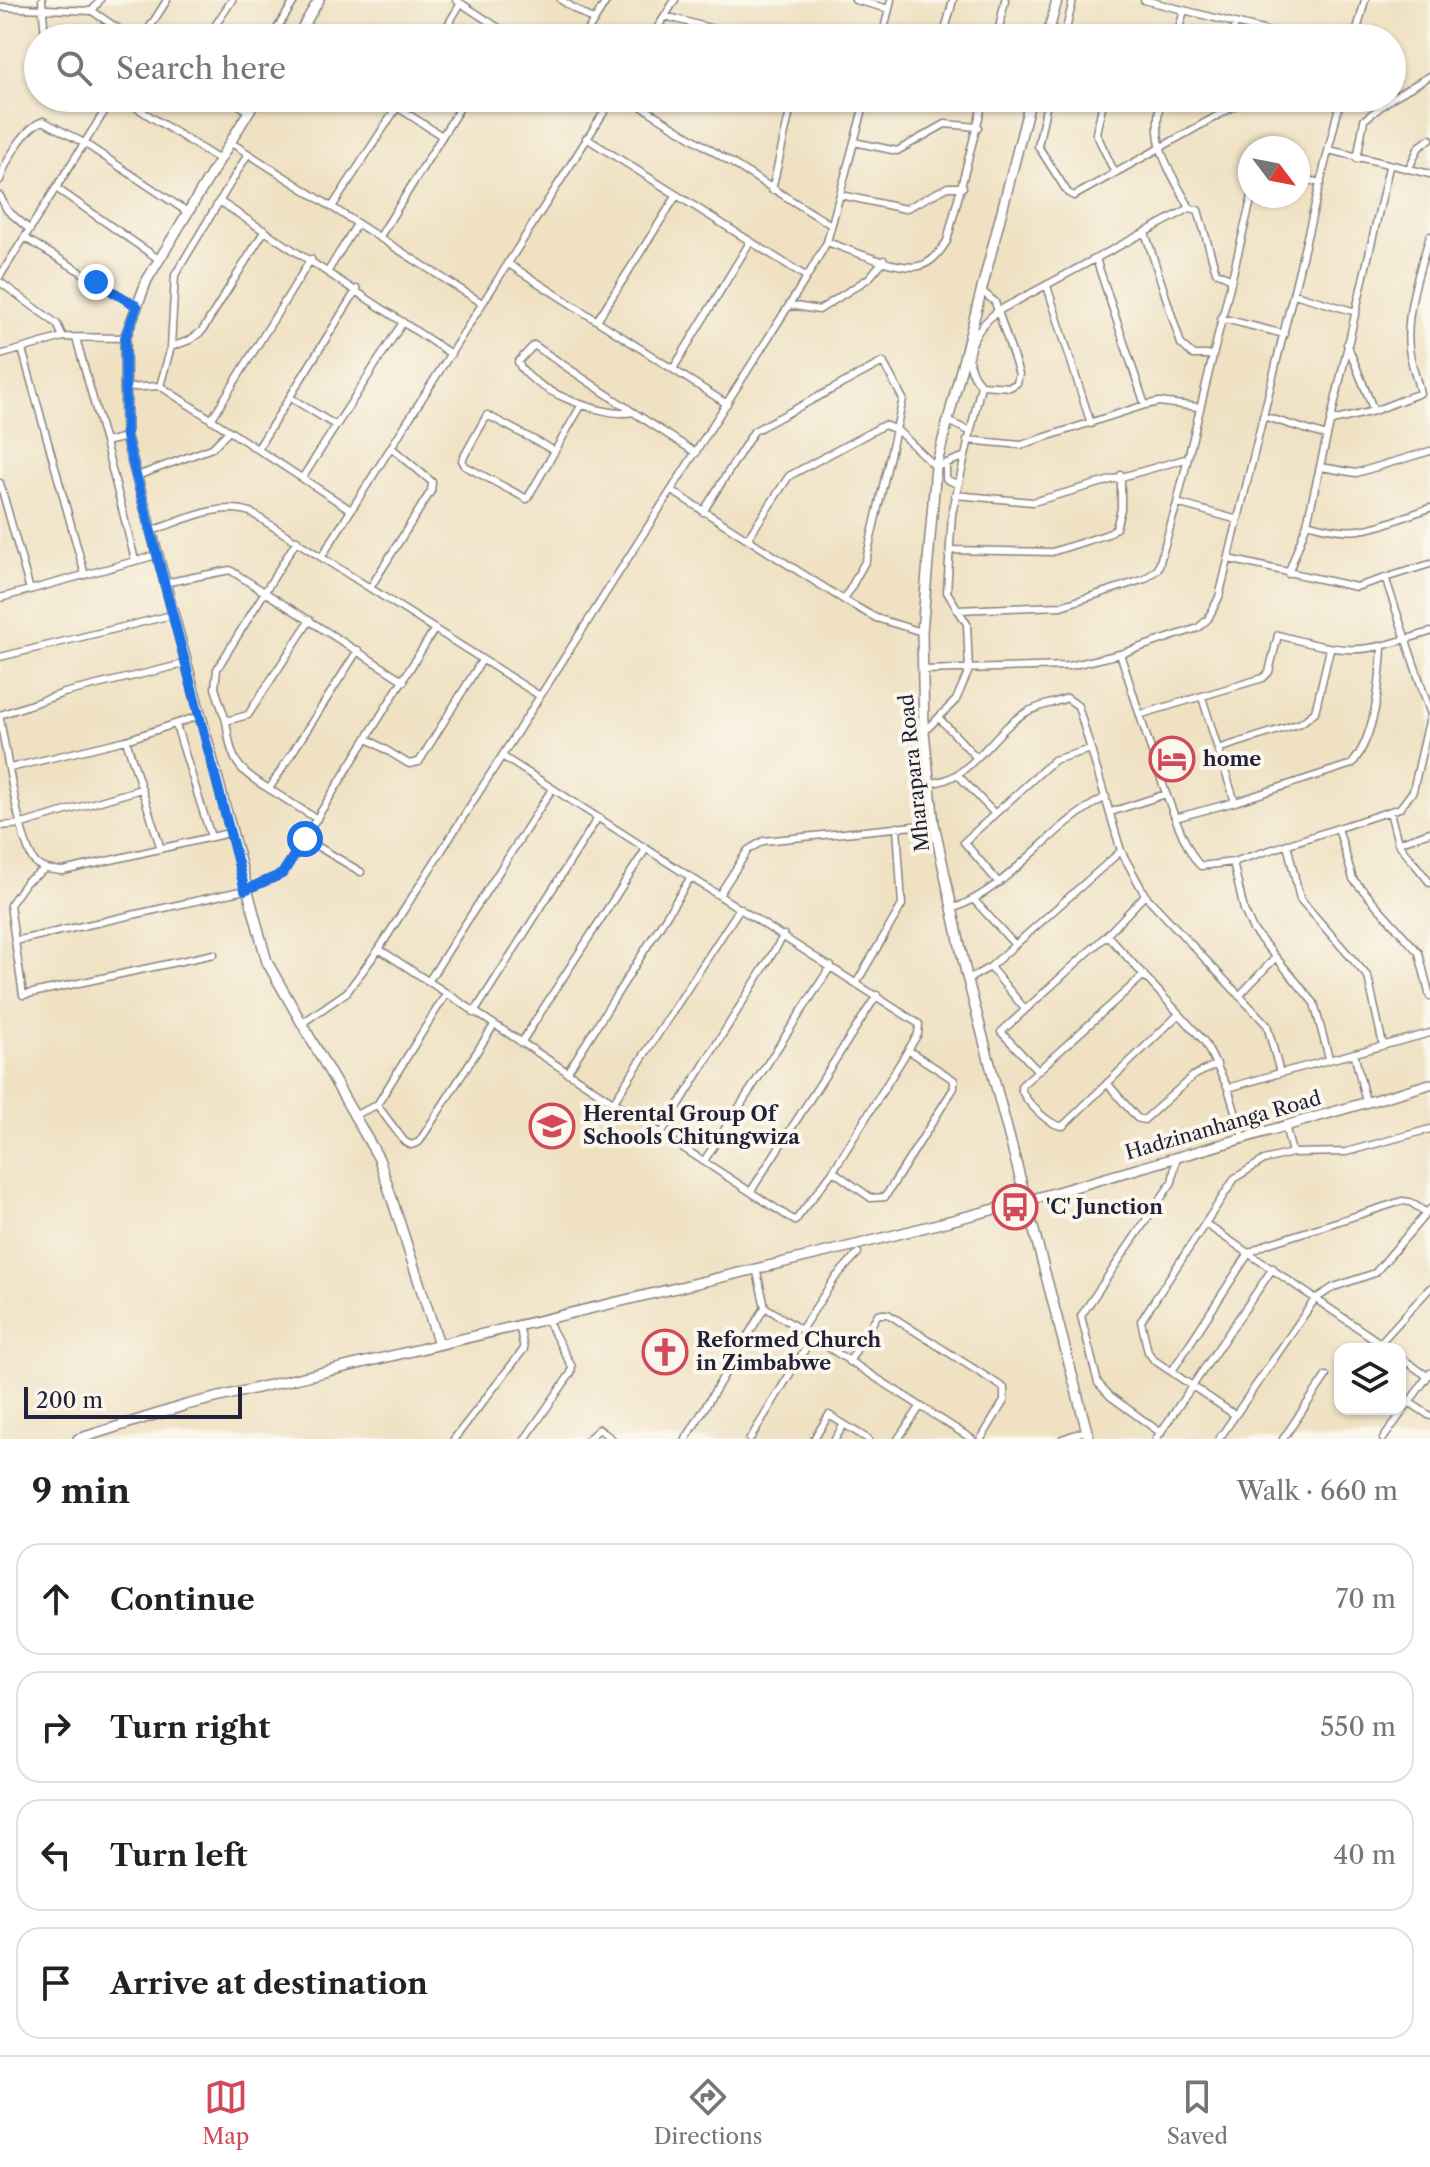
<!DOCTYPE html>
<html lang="en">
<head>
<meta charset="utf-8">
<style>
  body { margin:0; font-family:"Libre Caslon Text",serif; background:#f2f2f2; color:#222 }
  .controls { position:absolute; right:24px; bottom:24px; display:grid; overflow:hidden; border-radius:16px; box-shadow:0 2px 6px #0004 }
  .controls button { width:72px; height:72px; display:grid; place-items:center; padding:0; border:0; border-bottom:2px solid #e0e0e0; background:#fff; color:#222; font:40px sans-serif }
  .compass { position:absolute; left:1238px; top:136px; width:72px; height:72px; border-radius:50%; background:#fff; box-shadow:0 2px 6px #0004; rotate:122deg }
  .scale { position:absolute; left:24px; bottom:20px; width:218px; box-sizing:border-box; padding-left:8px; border:4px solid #22223b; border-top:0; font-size:22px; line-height:28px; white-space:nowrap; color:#22223b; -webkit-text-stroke:6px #fbf7ec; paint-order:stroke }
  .stop { position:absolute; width:24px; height:24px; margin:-18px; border:6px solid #1a73e8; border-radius:50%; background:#fff }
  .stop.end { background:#1a73e8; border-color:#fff; box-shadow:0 2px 8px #0008 }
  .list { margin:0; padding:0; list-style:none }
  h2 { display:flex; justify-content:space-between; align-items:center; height:104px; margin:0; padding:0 32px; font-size:34px }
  h2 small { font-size:26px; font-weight:400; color:#767676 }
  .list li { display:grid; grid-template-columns:52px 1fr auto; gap:24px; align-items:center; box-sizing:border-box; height:112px; margin:0 16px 16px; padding:0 16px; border:2px solid #e0e0e0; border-radius:24px }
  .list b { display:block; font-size:30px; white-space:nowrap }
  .list em { font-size:26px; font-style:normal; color:#767676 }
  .icon { flex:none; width:44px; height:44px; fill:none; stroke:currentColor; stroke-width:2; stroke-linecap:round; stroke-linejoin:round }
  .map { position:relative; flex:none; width:1430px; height:1439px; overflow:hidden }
  .search { position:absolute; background:#fff; box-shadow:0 2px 6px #0004; left:24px; right:24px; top:24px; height:88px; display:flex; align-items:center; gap:20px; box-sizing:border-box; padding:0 28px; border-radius:44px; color:#767676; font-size:30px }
  .sheet { height:616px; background:#fff }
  nav { display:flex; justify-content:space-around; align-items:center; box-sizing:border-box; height:112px; border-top:2px solid #e0e0e0; background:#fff; font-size:22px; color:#767676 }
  nav a { display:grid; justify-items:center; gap:4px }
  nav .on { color:#d1495b }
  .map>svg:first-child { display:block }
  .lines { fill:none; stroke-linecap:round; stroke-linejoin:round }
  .street-casing { stroke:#88827e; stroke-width:9 }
  .secondary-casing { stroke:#88827e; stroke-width:12 }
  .street { stroke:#fff; stroke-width:6 }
  .secondary { stroke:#fff; stroke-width:9 }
  .route { stroke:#1a73e8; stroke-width:10 }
  .labels { text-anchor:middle; stroke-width:8; stroke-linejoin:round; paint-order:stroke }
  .poi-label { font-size:20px; font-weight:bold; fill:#22223b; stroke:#fbf7ec; text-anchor:start }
  .street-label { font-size:20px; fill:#22223b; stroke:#fbf7ec }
</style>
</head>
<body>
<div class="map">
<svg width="1430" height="1439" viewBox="0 0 1430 1439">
  <rect width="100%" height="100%" fill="#fbf7ec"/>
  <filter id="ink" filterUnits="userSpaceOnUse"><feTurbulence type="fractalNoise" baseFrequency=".0125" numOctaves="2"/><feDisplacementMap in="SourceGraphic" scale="16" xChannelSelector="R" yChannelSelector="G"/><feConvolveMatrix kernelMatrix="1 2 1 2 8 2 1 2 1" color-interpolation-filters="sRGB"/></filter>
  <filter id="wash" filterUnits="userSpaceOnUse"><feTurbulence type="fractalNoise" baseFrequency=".006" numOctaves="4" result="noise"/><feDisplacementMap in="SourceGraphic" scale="32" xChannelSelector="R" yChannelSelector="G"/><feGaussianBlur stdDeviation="1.8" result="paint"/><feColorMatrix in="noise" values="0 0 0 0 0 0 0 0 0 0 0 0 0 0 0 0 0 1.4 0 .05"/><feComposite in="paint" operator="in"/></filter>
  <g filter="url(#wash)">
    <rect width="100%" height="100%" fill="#efe1c2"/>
  </g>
  <g filter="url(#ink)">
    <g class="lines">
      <g class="street-casing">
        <path id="street" d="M42,0L45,38
          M456,0L514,38
          M561,0L594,21
          M855,0L889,9
          M1144,0L1294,38
          M0,7L92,11L100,0
          M92,11L132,38
          M665,16L747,38
          M143,38L167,0
          M207,38L232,0
          M271,38L295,0
          M440,38L461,3
          M583,38L607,0
          M651,38L675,0
          M882,38L891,0
          M943,38L953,0
          M997,38L1005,0
          M1064,38L1073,0
          M1176,38L1184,11
          M1232,38L1235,24
          M1355,38L1365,0
          M121,98L218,159
          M227,98L249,111
          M628,98L831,225
          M755,98L790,108
          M1048,98L1038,146L1068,193L1074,196L1249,98
          M1104,98L1096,133L1114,171
          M1161,98C1150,146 1168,167 1190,208
          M1217,98L1221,114
          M1392,98L1430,76
          M397,107L442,136
          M586,138L807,277
          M230,142L482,303
          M854,142L897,151L945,124L978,127
          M1329,150L1430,174
          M1357,159L1364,120L1392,98
          M1409,168L1419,147L1430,139
          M1298,178L1321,183
          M0,180C5,162 25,127 43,121L84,143L186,211
          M56,188L157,258
          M772,190L793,98
          M841,195L905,209L948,187H963
          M0,196L7,210L30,230
          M219,201L451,354
          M332,207L403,98
          M1145,232L1181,344L1193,355H1211
          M25,238L137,306
          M379,238L466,98
          M827,242C848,249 898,271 919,266C932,263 940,252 947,241L984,98
          M1096,259L1145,405
          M507,263L727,404
          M328,271L357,224
          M0,276L113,98
          M0,282L57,324L63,337
          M1047,286L1091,424
          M1294,294L1356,312
          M789,305L819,310L869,278L884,260
          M1221,318L1284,334
          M598,319L677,195
          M76,338L105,442L126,437
          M1347,344L1374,411
          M171,347L190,340L202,331L265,230
          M22,349L85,575
          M0,355L63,337L125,338
          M673,369L750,242
          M981,385L1010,387L1017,383L1019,374L995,302L983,292
          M160,386L171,347L175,275L248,154
          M124,388L160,386L351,510
          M291,398L335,425
          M633,412L534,345L518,362C528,389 606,419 633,412L696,453
          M1263,416L1327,436
          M211,420L311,259
          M948,421L969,431
          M1332,421L1374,411L1420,393C1417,379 1411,364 1409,349C1405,313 1419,270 1430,236
          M967,440L1021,445L1145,405L1159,402L1198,407
          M105,442L135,560
          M258,448L357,289
          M553,450L487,415L462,460L465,466L527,499L581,406
          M946,466V479L957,484
          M1321,467L1356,473L1430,451
          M137,476L212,448L229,431
          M303,477L403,322
          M0,483L30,590
          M672,491L844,600L876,618L922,632
          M955,495L1033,502L1185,459
          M1177,503L1238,520
          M703,512L754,431L883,362L903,399L866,560L844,600
          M1307,523C1362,540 1378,525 1430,508
          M151,531C180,522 220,501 250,512L540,696
          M748,538L789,476L884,425L897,430L936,467L963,457
          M297,540L217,669L215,688L226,721L248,715L310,620
          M950,550L1052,552L1108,534L1116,528L1121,509V475
          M322,556L613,98
          M1229,559L1356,587L1430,564
          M1288,574L1307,523L1389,167
          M1386,580L1430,712
          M164,583L230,570L404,681
          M370,588L431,491L432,482L392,448
          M0,598L157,555
          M957,610L1061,606L1145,579L1158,569L1177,503L1252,196
          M1120,654C1134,692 1178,849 1201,866L1233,862L1400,808L1413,791L1430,717
          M0,657L172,615
          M922,670L1069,666L1120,654L1198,628L1208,619L1219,597L1341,98
          M1202,697L1218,749
          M1142,714L1263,678L1269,672L1278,635C1352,655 1358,654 1430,632
          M0,715L64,693L184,664
          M939,718L976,757
          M0,719C6,749 19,840 34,861C41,870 53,870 63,871L229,833
          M226,721C232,760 234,768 269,789
          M176,725L211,837
          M924,732L956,700L969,670L967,624L947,592L952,514L981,385C957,360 974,329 998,311L1190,208L1198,210L1216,272L1232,279
          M368,739L409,764L419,762L482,660
          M126,740L160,846
          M10,768L126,740L199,716
          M958,775L994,813
          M929,783C971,782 991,732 1025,713C1037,706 1054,703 1067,698L1078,706L1121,851L1145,895L1267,1025L1280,1073L1228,1088L1204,1041L1107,935L1001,1032L1038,1071
          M1235,802L1352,764C1375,736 1380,684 1382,648
          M1111,812L1166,794
          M1390,812L1398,843L1430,832
          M1175,818L1235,802L1218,749L1301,723L1315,712L1330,649
          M317,819L269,789L358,650
          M0,826L22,824L141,789
          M1338,828L1353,879L1419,953L1430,997
          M305,839L361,872
          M1398,843L1430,883
          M1287,844L1300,899L1368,977L1383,1045
          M1233,862L1244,910L1253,930L1314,1003L1329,1058
          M999,883L964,842L1054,760L1091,749
          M719,895L748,850L763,841L934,824
          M975,901L1015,945
          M952,909C1013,887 1048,826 1106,797
          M1107,935L1145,895
          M15,941L10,905L26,882L45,869
          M379,949L795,1221L833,1171L918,1034L919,1024L502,756
          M214,954L23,995L15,941L245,890L282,874L434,630
          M990,967L1024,1008
          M1144,975L1021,1086C1022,1099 1049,1126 1063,1126L1179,1014
          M967,980L990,967L1121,851
          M428,982L552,789
          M857,982L902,905L897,827
          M1239,996L1275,958
          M474,1013L597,819
          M301,1024L347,992L379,949L807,277L827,242L866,98
          M521,1043L646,849
          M1354,1053L1366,1102
          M567,1073L691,877
          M1280,1073L1430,1033
          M1107,1083L1137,1118L1144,1120L1193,1076L1217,1064
          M1228,1088L1243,1138
          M613,1103L740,908
          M377,1105L404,1141L411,1145L419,1142L494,1025
          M355,1115L377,1105L446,994
          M661,1134L784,935
          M1292,1153L1346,1152L1430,1129
          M704,1161L831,966
          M833,1171L871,1198L885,1197L954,1088V1080L908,1050
          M751,1191L877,995
          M1207,1225L1389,1349
          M756,1268L765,1307
          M801,1330L835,1278L858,1253
          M1380,1343L1430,1288
          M1400,1357L1427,1376
          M849,1362L878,1314H888L1004,1388V1401L981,1439
          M1172,1371L1249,1253L1267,1244L1402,1201L1410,1202L1427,1213
          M1409,1402L1430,1416
          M1235,1415L1154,1360L1148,1352L1141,1321L1235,1178L1264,1160L1292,1153L1285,1125
          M1161,1433L1110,1396L1098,1383L1081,1316L1172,1182L1177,1156
          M454,1439L524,1349L519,1324
          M525,1439L571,1373L572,1367L546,1318
          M588,1439L599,1429L612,1439
          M686,1439L765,1307L972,1439
          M750,1439L812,1338
          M814,1439L829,1415L868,1439
          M835,1439L844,1424
          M898,1439L920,1407
          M1062,1439L1088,1430
          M1156,1439L1273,1268
          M1219,1439L1315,1299L1334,1287L1375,1273L1430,1209
          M1283,1439L1326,1376
          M1383,1439L1430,1373"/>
      </g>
      <g class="secondary-casing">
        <path id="secondary" d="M296,38L319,0
          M1047,38L1057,0
          M257,98L147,280L125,338L126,437L267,962L379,1159L439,1344
          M1031,98L936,467L922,632L924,732L934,824L966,973L1089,1439
          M78,1439L186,1405L856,1245L1026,1201L1430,1084"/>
      </g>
      <use href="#street" class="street"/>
      <use href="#secondary" class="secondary"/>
    </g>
  </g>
  <g class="lines" filter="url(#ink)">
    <path class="route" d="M96,282L137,306L125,338L126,437L245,890L282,874L305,839"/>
  </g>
  <defs>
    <g id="hotel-ring" transform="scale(2.3)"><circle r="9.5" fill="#fbf7ec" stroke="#d1495b" stroke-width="1.5"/><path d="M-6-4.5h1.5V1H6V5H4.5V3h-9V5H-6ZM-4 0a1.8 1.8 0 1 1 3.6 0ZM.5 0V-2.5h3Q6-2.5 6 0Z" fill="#d1495b"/></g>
    <g id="school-ring" transform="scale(2.3)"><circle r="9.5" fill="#fbf7ec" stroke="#d1495b" stroke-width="1.5"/><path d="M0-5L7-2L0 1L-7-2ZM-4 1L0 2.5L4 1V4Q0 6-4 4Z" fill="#d1495b"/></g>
    <g id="bus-ring" transform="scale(2.3)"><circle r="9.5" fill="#fbf7ec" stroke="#d1495b" stroke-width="1.5"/><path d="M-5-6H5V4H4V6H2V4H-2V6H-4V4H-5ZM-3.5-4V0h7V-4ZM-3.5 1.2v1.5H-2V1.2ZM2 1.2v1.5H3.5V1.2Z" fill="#d1495b"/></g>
    <g id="church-ring" transform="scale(2.3)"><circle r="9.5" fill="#fbf7ec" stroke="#d1495b" stroke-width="1.5"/><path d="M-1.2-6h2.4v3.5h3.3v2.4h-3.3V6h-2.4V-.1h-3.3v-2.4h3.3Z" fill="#d1495b"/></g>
  </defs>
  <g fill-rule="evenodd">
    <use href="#hotel-ring" x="1172" y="759"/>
    <use href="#school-ring" x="552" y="1126"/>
    <use href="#bus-ring" x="1015" y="1207"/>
    <use href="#church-ring" x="665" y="1352"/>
  </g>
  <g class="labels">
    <g class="poi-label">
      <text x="1203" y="766">home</text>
      <text x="583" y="1121">Herental Group Of<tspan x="583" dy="23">Schools Chitungwiza</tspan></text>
      <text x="1046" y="1214">'C' Junction</text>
      <text x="696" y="1347">Reformed Church<tspan x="696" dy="23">in Zimbabwe</tspan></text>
    </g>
    <g class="street-label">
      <text transform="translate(914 773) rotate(-96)" y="7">Mharapara Road</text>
      <text transform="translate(1223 1125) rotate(-16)" y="7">Hadzinanhanga Road</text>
    </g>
  </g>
</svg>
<div class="controls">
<button><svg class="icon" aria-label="layers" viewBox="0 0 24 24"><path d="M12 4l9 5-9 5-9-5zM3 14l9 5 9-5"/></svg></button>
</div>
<svg class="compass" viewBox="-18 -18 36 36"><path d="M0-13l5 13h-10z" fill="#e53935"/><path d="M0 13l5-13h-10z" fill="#767676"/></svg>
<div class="scale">200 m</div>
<div class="stop" style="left:305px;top:839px"></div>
<div class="stop end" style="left:96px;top:282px"></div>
<div class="search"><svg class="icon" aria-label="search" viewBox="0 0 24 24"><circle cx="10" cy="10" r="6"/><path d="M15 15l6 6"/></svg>Search here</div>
</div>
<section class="sheet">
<h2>9 min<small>Walk · 660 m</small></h2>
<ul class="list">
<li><svg class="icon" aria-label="ahead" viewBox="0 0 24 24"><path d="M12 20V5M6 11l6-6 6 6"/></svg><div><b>Continue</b></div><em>70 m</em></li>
<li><svg class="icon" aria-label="right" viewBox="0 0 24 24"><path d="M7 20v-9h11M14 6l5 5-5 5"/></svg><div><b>Turn right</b></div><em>550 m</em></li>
<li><svg class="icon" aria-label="left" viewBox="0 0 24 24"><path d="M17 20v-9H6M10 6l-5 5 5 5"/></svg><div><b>Turn left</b></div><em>40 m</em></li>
<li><svg class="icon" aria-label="arrive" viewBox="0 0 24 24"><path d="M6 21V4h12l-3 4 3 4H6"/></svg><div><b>Arrive at destination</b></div></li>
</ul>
</section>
<nav>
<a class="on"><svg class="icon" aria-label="map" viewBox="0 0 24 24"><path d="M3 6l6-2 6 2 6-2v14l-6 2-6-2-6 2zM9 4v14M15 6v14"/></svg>Map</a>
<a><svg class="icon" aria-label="directions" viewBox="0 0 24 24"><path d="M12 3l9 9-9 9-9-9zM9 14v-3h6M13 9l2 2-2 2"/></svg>Directions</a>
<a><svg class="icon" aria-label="saved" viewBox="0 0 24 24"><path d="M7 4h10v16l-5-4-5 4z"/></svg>Saved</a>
</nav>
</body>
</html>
